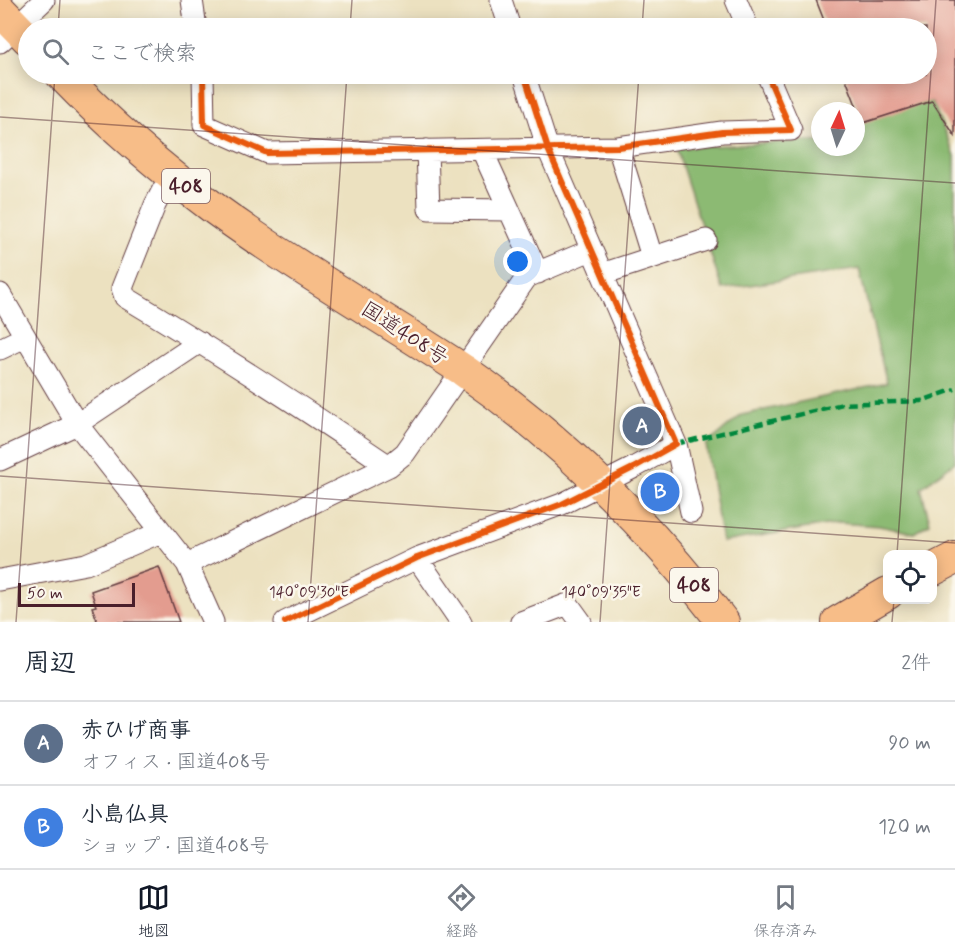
<!DOCTYPE html>
<html lang="ja">
<head>
<meta charset="utf-8">
<style>
  body { margin:0; font-family:Mynerve,"Klee One",sans-serif; background:#f6f6f7; color:#1f2937 }
  .controls { position:absolute; right:18px; bottom:18px; display:grid; overflow:hidden; border-radius:12px; box-shadow:0 3px 15px #0003 }
  .controls button { width:54px; height:54px; display:grid; place-items:center; padding:0; border:0; border-bottom:2px solid #e0e1e3; background:#fff; color:#1f2937; font:30px sans-serif }
  .compass { position:absolute; left:811px; top:102px; width:54px; height:54px; border-radius:50%; background:#fff; box-shadow:0 3px 15px #0003; rotate:4deg }
  .scale { position:absolute; left:18px; bottom:15px; width:117px; box-sizing:border-box; padding-left:6px; border:3px solid #4a1f2b; border-top:0; font-size:16px; line-height:21px; white-space:nowrap; color:#4a1f2b; -webkit-text-stroke:4px #fbf7ec; paint-order:stroke }
  .you { position:absolute; left:518px; top:262px; width:21px; height:21px; margin:-15px; border:4px solid #fff; border-radius:50%; background:#1a73e8; box-shadow:0 0 0 9px #1a73e833 }
  .badge { display:grid; place-items:center; width:39px; height:39px; border-radius:50%; background:#111827; color:#fff; font-size:20px; font-weight:700 }
  .pin { position:absolute; translate:-50% -50%; border:3px solid #fff; box-shadow:0 2px 6px #0006 }
  .list { margin:0; padding:0; list-style:none }
  h2 { display:flex; justify-content:space-between; align-items:center; height:78px; margin:0; padding:0 24px; font-size:26px }
  h2 small { font-size:20px; font-weight:400; color:#747a83 }
  .list li { display:grid; grid-template-columns:39px 1fr auto; gap:18px; align-items:center; box-sizing:border-box; height:84px; padding:0 24px; border-top:2px solid #e0e1e3 }
  .list b { display:block; font-size:22px; white-space:nowrap }
  .list p { margin:0; font-size:20px; white-space:nowrap; color:#747a83 }
  .list em { font-size:20px; font-style:normal; color:#747a83 }
  .icon { flex:none; width:33px; height:33px; fill:none; stroke:currentColor; stroke-width:2; stroke-linecap:round; stroke-linejoin:round }
  .map { position:relative; flex:none; width:955px; height:622px; overflow:hidden }
  .search { position:absolute; background:#fff; box-shadow:0 3px 15px #0003; left:18px; right:18px; top:18px; height:66px; display:flex; align-items:center; gap:15px; box-sizing:border-box; padding:0 21px; border-radius:33px; color:#747a83; font-size:22px }
  .sheet { height:246px; background:#fff }
  nav { display:flex; justify-content:space-around; align-items:center; box-sizing:border-box; height:84px; border-top:2px solid #e0e1e3; background:#fff; font-size:16px; color:#747a83 }
  nav a { display:grid; justify-items:center; gap:3px }
  nav .on { color:#111827 }
  .map>svg:first-child { display:block }
  .forest { fill:#8cba73; stroke:#6b6c4f; stroke-width:1.5 }
  .building { fill:#e39c8f }
  .lines { fill:none; stroke-linecap:round; stroke-linejoin:round }
  .minor-casing { stroke:#623c41; stroke-width:23 }
  .highway-casing { stroke:#623c41; stroke-width:34 }
  .minor { stroke:#fff; stroke-width:21 }
  .highway { stroke:#f7bd88; stroke-width:32 }
  .quiet { stroke:#00873e; stroke-width:4.5; stroke-dasharray:9 4.5; stroke-linecap:butt }
  .cycleway-casing { stroke:#fbf7ec; stroke-width:10 }
  .cycleway { stroke:#e8590c; stroke-width:6 }
  .ticks { fill:none; stroke:#4a1f2b; stroke-width:1.5; stroke-opacity:0.45 }
  .labels { text-anchor:middle; stroke-width:5; stroke-linejoin:round; paint-order:stroke }
  .shield { fill:#fbf7ec; stroke:#7f6065; stroke-width:1.5 }
  .shield-label { font-size:20px; font-weight:bold; fill:#4a1f2b }
  .street-label { font-size:21px; fill:#4a1f2b; stroke:#fbf7ec }
  .ticks-label { font-size:15px; text-anchor:middle; fill:#4a1f2b; stroke:#fbf7ec; stroke-width:5; stroke-linejoin:round; paint-order:stroke }
</style>
</head>
<body>
<div class="map">
<svg width="955" height="622" viewBox="0 0 955 622">
  <rect width="100%" height="100%" fill="#fbf7ec"/>
  <filter id="ink" filterUnits="userSpaceOnUse"><feTurbulence type="fractalNoise" baseFrequency=".0167" numOctaves="2"/><feDisplacementMap in="SourceGraphic" scale="12" xChannelSelector="R" yChannelSelector="G"/><feConvolveMatrix kernelMatrix="1 2 1 2 8 2 1 2 1" color-interpolation-filters="sRGB"/></filter>
  <filter id="wash" filterUnits="userSpaceOnUse"><feTurbulence type="fractalNoise" baseFrequency=".008" numOctaves="4" result="noise"/><feDisplacementMap in="SourceGraphic" scale="24" xChannelSelector="R" yChannelSelector="G"/><feGaussianBlur stdDeviation="1.35" result="paint"/><feColorMatrix in="noise" values="0 0 0 0 0 0 0 0 0 0 0 0 0 0 0 0 0 1.4 0 .05"/><feComposite in="paint" operator="in"/></filter>
  <g filter="url(#wash)">
    <rect width="100%" height="100%" fill="#ece1c0"/>
    <path class="forest" d="M932,101L955,156V462L921,488L930,523L914,533L879,526L839,523L722,542L706,445L742,415L887,383L859,269L722,289L676,148L806,141L820,142V147H856V120Z"/>
    <g id="blocks">
      <path class="building" d="M816,0H955V136L932,101L863,123L844,74H926V28H827Z
        M159,567L179,622H95L97,620L92,607L96,606L91,591Z"/>
    </g>
  </g>
  <g filter="url(#ink)">
    <use href="#blocks" fill-opacity="0" stroke="#623c41" stroke-width="1.5"/>
    <g class="lines">
      <g class="minor-casing">
        <path id="minor" d="M192,0L196,28
          M501,0L510,28
          M736,0L748,28
          M0,42L44,0
          M203,74L204,125L267,153L618,147L722,132L791,130L767,74
          M618,147L652,257
          M427,150L429,209L509,210
          M482,150L538,273
          M171,174L155,205L122,288L125,297C215,351 302,407 389,466
          M602,274L706,240
          M0,294L77,424L187,564L213,622
          M0,349L25,337
          M676,444L691,512
          M0,460L77,424L200,342
          M417,558L461,622
          M187,564L389,466L405,453L527,277L591,250
          M0,580L86,564L161,532
          M285,622L417,558L562,504L633,468L676,444L548,149L524,74
          M521,622L568,604L581,622"/>
      </g>
      <g class="highway-casing">
        <path id="highway" d="M0,10L28,39
          M61,74C108,123 160,168 215,209C295,267 381,316 463,370C562,439 650,526 723,622
          M932,570L955,558
          M838,622L888,593"/>
      </g>
      <use href="#minor" class="minor"/>
      <use href="#highway" class="highway"/>
      <path class="quiet" d="M676,444L843,404L921,401L955,389"/>
      <g class="cycleway-casing">
        <path id="cycleway" d="M203,74L204,125L267,153L618,147L722,132L791,130L767,74
          M285,622L417,558L562,504L633,468L676,444L548,149L524,74"/>
      </g>
      <use href="#cycleway" class="cycleway"/>
    </g>
  </g>
  <path class="ticks" d="M58,28L60,0M350,28L352,0M642,28L644,0M0,117L955,183M0,476L955,543M897,554L936,0M16,622L55,74M308,622L347,74M600,622L639,74M892,622L894,600"/>
  <g class="labels">
    <g class="shield">
      <rect x="162" y="169" width="48" height="34" rx="4.5"/>
      <rect x="670" y="568" width="48" height="34" rx="4.5"/>
    </g>
    <g class="shield-label">
      <text x="186" y="193">408</text>
      <text x="694" y="592">408</text>
    </g>
    <g class="street-label">
      <text transform="translate(405 333) rotate(33)" y="7">国道408号</text>
    </g>
  </g>
  <g class="ticks-label">
    <text x="309" y="597">140°09'30"E</text>
    <text x="601" y="597">140°09'35"E</text>
  </g>
</svg>
<div class="controls">
<button><svg class="icon" aria-label="locate" viewBox="0 0 24 24"><circle cx="12" cy="12" r="6"/><path d="M12 2v4M12 18v4M2 12h4M18 12h4"/></svg></button>
</div>
<svg class="compass" viewBox="-18 -18 36 36"><path d="M0-13l5 13h-10z" fill="#e53935"/><path d="M0 13l5-13h-10z" fill="#747a83"/></svg>
<div class="scale">50 m</div>
<div class="you"></div>
<div class="pin badge" style="left:642px;top:426px;background:#5c6f8a">A</div>
<div class="pin badge" style="left:660px;top:492px;background:#3f7fe0">B</div>
<div class="search"><svg class="icon" aria-label="search" viewBox="0 0 24 24"><circle cx="10" cy="10" r="6"/><path d="M15 15l6 6"/></svg>ここで検索</div>
</div>
<section class="sheet">
<h2>周辺<small>2件</small></h2>
<ul class="list">
<li><span class="badge" style="background:#5c6f8a">A</span><div><b>赤ひげ商事</b><p>オフィス · 国道408号</p></div><em>90 m</em></li>
<li><span class="badge" style="background:#3f7fe0">B</span><div><b>小島仏具</b><p>ショップ · 国道408号</p></div><em>120 m</em></li>
</ul>
</section>
<nav>
<a class="on"><svg class="icon" aria-label="map" viewBox="0 0 24 24"><path d="M3 6l6-2 6 2 6-2v14l-6 2-6-2-6 2zM9 4v14M15 6v14"/></svg>地図</a>
<a><svg class="icon" aria-label="directions" viewBox="0 0 24 24"><path d="M12 3l9 9-9 9-9-9zM9 14v-3h6M13 9l2 2-2 2"/></svg>経路</a>
<a><svg class="icon" aria-label="saved" viewBox="0 0 24 24"><path d="M7 4h10v16l-5-4-5 4z"/></svg>保存済み</a>
</nav>
</body>
</html>
